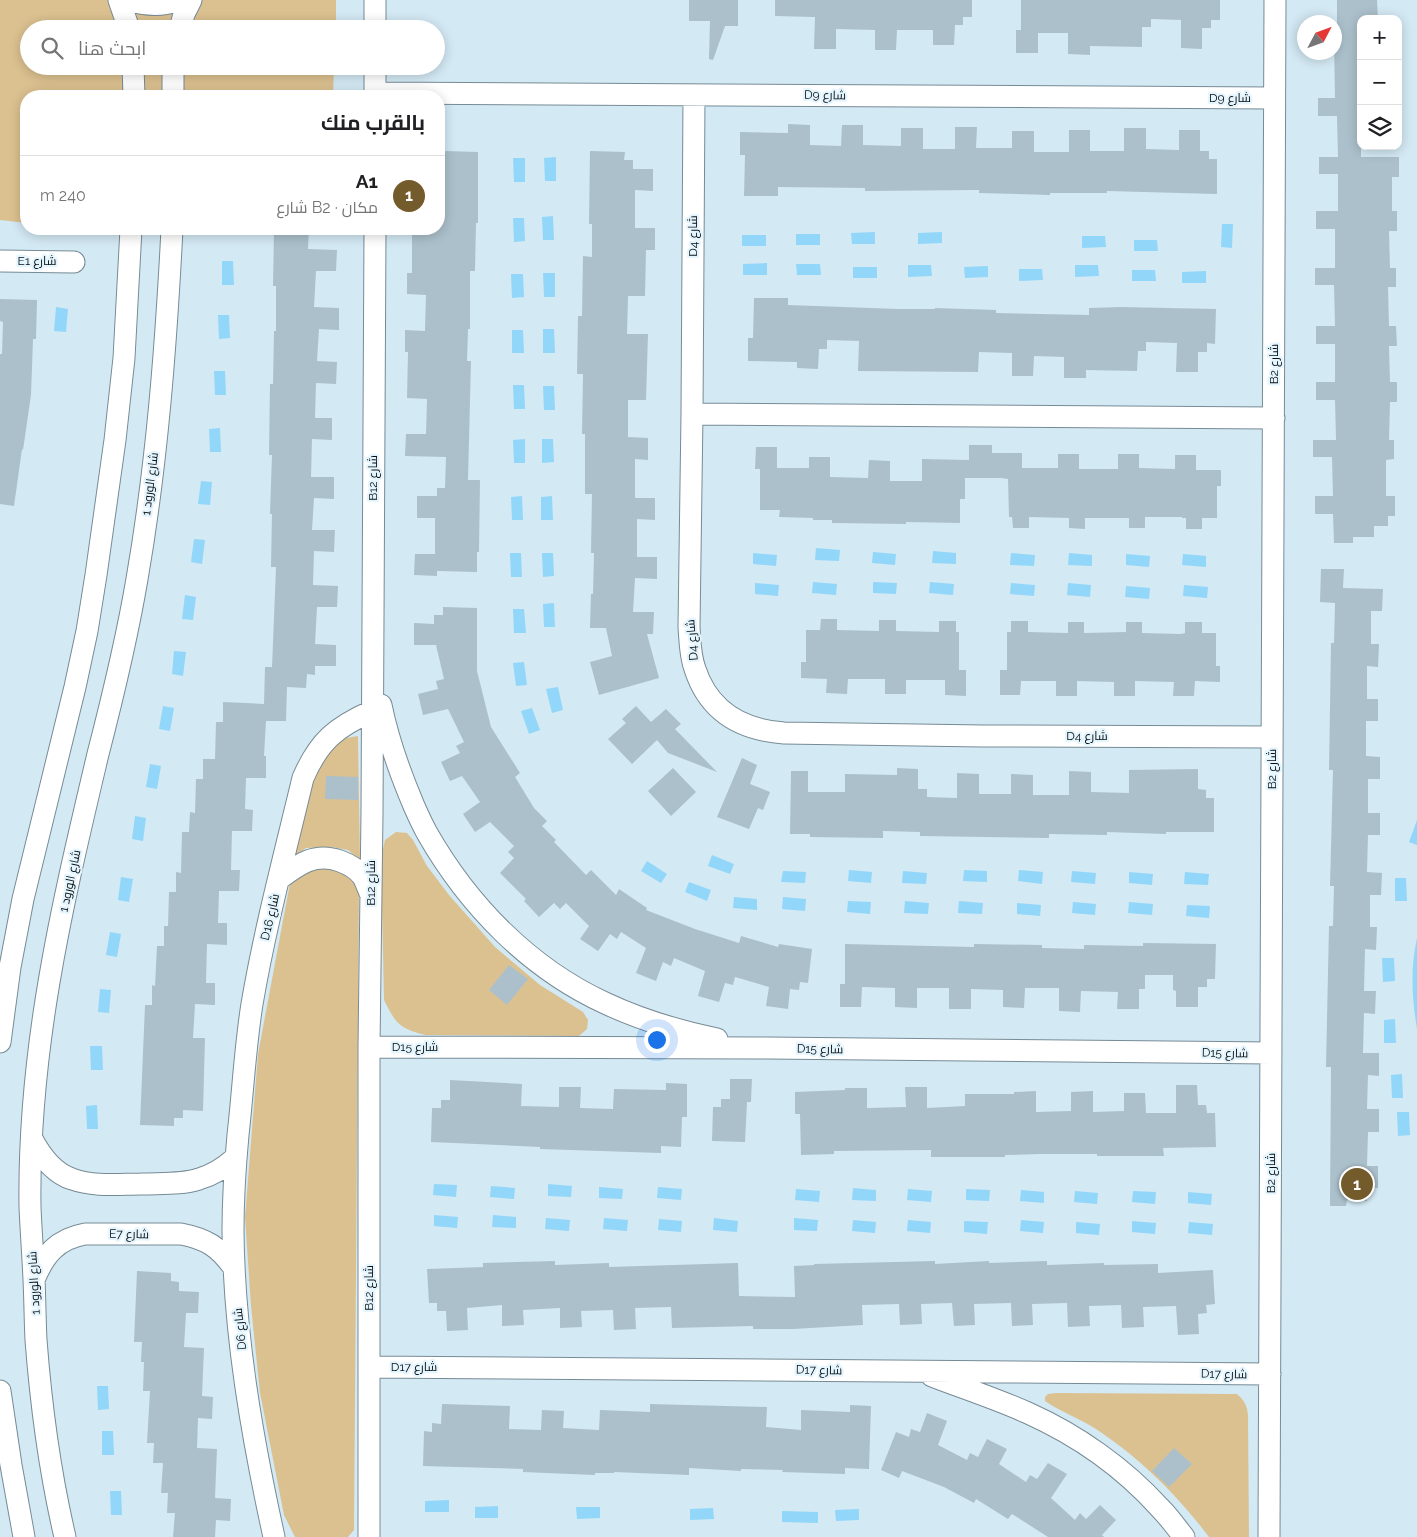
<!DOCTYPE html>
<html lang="ar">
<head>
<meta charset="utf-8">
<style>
  body { margin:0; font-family:Raleway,Cairo,sans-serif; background:#f6f6f6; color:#202124; direction:rtl }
  .controls { position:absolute; right:15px; top:15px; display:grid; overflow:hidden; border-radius:10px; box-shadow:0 2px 12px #0003 }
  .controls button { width:45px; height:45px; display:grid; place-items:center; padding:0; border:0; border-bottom:1px solid #e0e0e0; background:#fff; color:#202124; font:25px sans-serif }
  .compass { position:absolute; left:1297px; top:15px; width:45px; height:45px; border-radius:50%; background:#fff; box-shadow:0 2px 12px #0003; rotate:49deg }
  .you { position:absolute; left:656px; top:1039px; width:18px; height:18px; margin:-12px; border:4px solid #fff; border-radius:50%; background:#1a73e8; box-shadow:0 0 0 8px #1a73e833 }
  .badge { display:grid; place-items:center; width:32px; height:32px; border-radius:50%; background:#735b2b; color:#fff; font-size:16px; font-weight:700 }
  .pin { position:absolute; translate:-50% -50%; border:2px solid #fff; box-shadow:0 1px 5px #0006 }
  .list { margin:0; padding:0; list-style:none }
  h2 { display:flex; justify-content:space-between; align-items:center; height:65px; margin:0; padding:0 20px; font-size:21px }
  h2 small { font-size:16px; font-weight:400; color:#757577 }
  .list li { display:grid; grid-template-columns:32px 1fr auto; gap:15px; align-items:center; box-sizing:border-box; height:80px; padding:0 20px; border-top:1px solid #e0e0e0 }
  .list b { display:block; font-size:19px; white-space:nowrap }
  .list p { margin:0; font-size:16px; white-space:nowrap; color:#757577 }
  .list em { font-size:16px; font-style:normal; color:#757577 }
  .icon { flex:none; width:28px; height:28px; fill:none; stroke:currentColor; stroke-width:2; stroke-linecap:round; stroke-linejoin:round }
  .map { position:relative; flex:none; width:1417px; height:1537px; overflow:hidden; direction:ltr }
  .search { position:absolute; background:#fff; box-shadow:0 2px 12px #0003; left:20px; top:20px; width:425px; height:55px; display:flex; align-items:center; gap:12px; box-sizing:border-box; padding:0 18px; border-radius:28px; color:#757577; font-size:19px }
  .panel { position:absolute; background:#fff; box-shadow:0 2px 12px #0003; left:20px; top:90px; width:425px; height:145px; border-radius:20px; direction:rtl }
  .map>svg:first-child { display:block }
  .green { fill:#dcc190 }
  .water { fill:#92d7f9 }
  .building { fill:#abc0cb }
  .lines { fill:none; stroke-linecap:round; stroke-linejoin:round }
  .minor-casing { stroke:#778b95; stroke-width:23 }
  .minor { stroke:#fff; stroke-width:21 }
  .labels { text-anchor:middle; stroke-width:4.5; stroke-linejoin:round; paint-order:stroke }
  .street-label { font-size:12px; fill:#070e11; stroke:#e4f5fe }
</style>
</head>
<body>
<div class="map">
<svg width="1417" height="1537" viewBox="0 0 1417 1537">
  <rect width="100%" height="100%" fill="#d3e9f4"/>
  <path class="green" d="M0,0H336V29H29V66H334L333,96H26V223L0,220Z
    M358,736L360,860L348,850L332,847L306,848L287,861L307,805L320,758L341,739Z
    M396,832L407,833L413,840L427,866L449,895L495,947L540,985L583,1012L588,1020L587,1029L579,1036L425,1035C399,1028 396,1024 384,1000L381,858L385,840Z
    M315,868C340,868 348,869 359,893L354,1530L348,1537H295L284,1515L260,1393L251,1306L245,1217L258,1054L290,883L301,874Z
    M1056,1393L1237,1394C1244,1400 1247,1405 1248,1415L1249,1537H1209C1178,1496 1142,1460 1099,1431C1082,1419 1062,1413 1045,1401V1397L1048,1394Z"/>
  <path class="water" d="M556,157V181H545L544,158Z
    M513,158H525V182H514Z
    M553,216L554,240H543L542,217Z
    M513,218H524L525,241L514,242Z
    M1222,224H1233L1232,248L1221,247Z
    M875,232V244H852L851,233Z
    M942,232V243L918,244V233Z
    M796,234H820V245H796Z
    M742,235H766V246H742Z
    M1082,236H1105L1106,247L1082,248Z
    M1134,240H1157L1158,251H1134Z
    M222,261H233L234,285H222Z
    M767,263V275H743V264Z
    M796,264H820L821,275H797Z
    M908,265H931L932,276L908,277Z
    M1075,265H1098L1099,276L1075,277Z
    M988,266V277L965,278L964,267Z
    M853,267H877V278H853Z
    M1019,269H1042L1043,280L1019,281Z
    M1132,270H1155L1156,281H1132Z
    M1206,271V283H1182V272Z
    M543,273H555V297H544Z
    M511,274H523L524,297L512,298Z
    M56,307L68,309L66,332L54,331Z
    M218,315H229L230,338L219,339Z
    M543,329H554L555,353H543Z
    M512,330H523L524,353H512Z
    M214,371H225L226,395H215Z
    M513,385H524L525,409H514Z
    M543,386H554L555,410H544Z
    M220,428L221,452H210L209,429Z
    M525,439V463H514L513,440Z
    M542,439H553L554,462L542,463Z
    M201,481L212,482L210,505L198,504Z
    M522,496L523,520H512L511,497Z
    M552,496L553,520H541V497Z
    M194,539L205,540L202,564L191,562Z
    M816,548L840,550L839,561L815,560Z
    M933,551L956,553V564L932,563Z
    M873,552L896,554L895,565L872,563Z
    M510,553H521L522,577H511Z
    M542,553H553L554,576L543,577Z
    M753,553L777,555L776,566L753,564Z
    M1011,553L1035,555L1034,566L1010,565Z
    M1069,553L1092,555V566L1068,565Z
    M1126,554L1150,556L1149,567L1126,565Z
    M1183,554L1206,556V567L1182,565Z
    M813,582L837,584L836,595L812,593Z
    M873,582L897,583L896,594L873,593Z
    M930,582L954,584L953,595L929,593Z
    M755,583L779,585L778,596L755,594Z
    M1011,583L1035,585L1034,596L1010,594Z
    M1068,583L1091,585L1090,597L1067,595Z
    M1184,585L1208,587L1207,598L1183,596Z
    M1126,586L1150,588L1149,599L1125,597Z
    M185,595L196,597L193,620L182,619Z
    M554,603L555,627H544L543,604Z
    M513,609H524L526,633H514Z
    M174,651L186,652L183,676L172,674Z
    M524,662L527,685L516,686L513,663Z
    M558,687L563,710L552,713L546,689Z
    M163,706L174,708L170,731L159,729Z
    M532,708L540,730L529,734L521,711Z
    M150,764L161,766L157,789L146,787Z
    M135,816L146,818L143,841L132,839Z
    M1417,820V845L1409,842Z
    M712,855L734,864L730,874L708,866Z
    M647,861L667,874L661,883L641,871Z
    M849,870L872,872L871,883L848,881Z
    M964,870L987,871V882L963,881Z
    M1019,870L1043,872L1042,884L1018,881Z
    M783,871L806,872L805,883L781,882Z
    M903,871L927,873L926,884L902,883Z
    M1072,871L1096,873L1095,884L1071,882Z
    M1129,872L1153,874L1152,885L1129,883Z
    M1185,872L1209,874L1208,885L1184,884Z
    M121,877L133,879L129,902L118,900Z
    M1395,878H1406L1407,901H1395Z
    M689,882L711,890L707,901L685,892Z
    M734,897L757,899V910L733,908Z
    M783,897L806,899L805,911L782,909Z
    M848,901L871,902L870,914L847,912Z
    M905,901L929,903L928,914L904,913Z
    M959,901L983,903L982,914L958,913Z
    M1073,902L1096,904L1095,915L1072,913Z
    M1129,902L1153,904L1152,915L1128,913Z
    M1017,903L1041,905L1040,916L1017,914Z
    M1187,905L1210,906L1209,918L1186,916Z
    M110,932L121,934L117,957L106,955Z
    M1417,938V1029C1412,999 1410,969 1417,938Z
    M1382,958H1394L1395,981L1383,982Z
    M100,989L111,990L109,1013L98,1012Z
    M1395,1019L1396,1043H1384V1020Z
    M90,1046H102L103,1070H91Z
    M1402,1074L1403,1098H1392L1391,1075Z
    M97,1105L98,1129H87L86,1106Z
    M1397,1112H1409L1410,1135L1398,1136Z
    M434,1184L457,1185L456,1197L433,1195Z
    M548,1184L572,1186L571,1197L548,1196Z
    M491,1186L515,1188L514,1199L490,1197Z
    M599,1187L623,1189L622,1199L599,1198Z
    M658,1187L682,1189L681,1200L657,1198Z
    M853,1188L876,1190V1201L852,1200Z
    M796,1189L820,1191L819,1202L795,1200Z
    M908,1189L932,1191L931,1202L907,1200Z
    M966,1189L990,1190L989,1201L966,1200Z
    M1021,1190L1044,1192V1203L1020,1201Z
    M1075,1191L1098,1193L1097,1204L1074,1202Z
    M1133,1191L1156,1192L1155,1204L1132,1202Z
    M1188,1192L1212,1194L1211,1205L1188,1203Z
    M434,1215L458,1217L457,1228L434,1226Z
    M493,1215L516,1217V1228L492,1227Z
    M546,1218L570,1220L569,1231L545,1229Z
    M604,1218L628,1220L627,1231L603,1229Z
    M714,1218L738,1221L737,1232L713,1230Z
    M794,1218L818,1220L817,1231L794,1230Z
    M659,1219L682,1221L681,1232L658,1230Z
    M853,1220L876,1222L875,1233L852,1231Z
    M908,1220L931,1222L930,1233L907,1231Z
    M1021,1220L1044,1222L1043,1233L1020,1231Z
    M964,1221L988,1222L987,1234L964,1232Z
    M1132,1221L1156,1223L1155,1234L1132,1232Z
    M1076,1222L1100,1224L1099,1235L1076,1233Z
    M1189,1222L1213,1224L1212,1235L1188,1233Z
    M97,1386H108L109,1409L98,1410Z
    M102,1431H113L114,1455H102Z
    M110,1491H121L122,1515H111Z
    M449,1500V1512H425V1501Z
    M498,1506V1518H475V1507Z
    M576,1507H600V1518L577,1519Z
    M713,1508L714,1519L690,1520V1509Z
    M859,1509V1520L836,1521L835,1510Z
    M782,1511L818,1512V1523L782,1522Z"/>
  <path class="building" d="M689,0H738V26H725L713,60L709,59L710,21H689Z
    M775,0H972V17H963V25H955L954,45H933V30H897L896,50H875V30L836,29V49H814L815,17L775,16Z
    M1021,0H1220V20H1211V28H1202V49L1181,48V20L1151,19V27H1142V47L1090,46V55L1068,54V33H1038V53H1016V30H1021Z
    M1337,0H1377L1378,19H1361V157H1399V177H1392V211H1397V231H1389L1390,268H1396V287H1388L1389,326H1396L1397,346H1389L1390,382H1397V402H1390L1389,440H1394V459L1386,460V496H1395V516H1388V526H1374V537H1353V543H1334L1333,514H1315V496H1333L1332,457H1313V440H1336L1335,400H1316V382H1335V344H1316V326H1335L1334,285H1315V268H1335V229H1316V211H1338V174H1319V157H1338L1337,116H1318V98H1335L1334,42H1337Z
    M788,124L810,125V145L841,146L842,125H863V145L901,146V128H923V149H955V127H977L976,148H1012V131H1034V152H1069V130H1090V151H1124V128H1146V149L1179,150V130H1200V151H1209V159H1217V194L1107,191V193H1050V195L979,193V190L865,191V188L778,187V196H744L745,155H740V132L788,133Z
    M444,151L478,152V223H476L475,271H470V329H468L467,361H471L468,480H480L479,552H477V572L437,571V576L414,575L415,554H435V518H417V496H437V488H445L446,457L405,456L406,434H426L427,399L407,398L408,352H405V330L425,331L426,295L407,294V273H412V229H439V217H441L442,185H439V159H443Z
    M590,151L625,152L624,160H633V169H653V191L635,190V228H655V250H646L645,296H628L627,334H648L646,400H628V437L648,438V460L635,459V498H655V520L637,519V557H657V579L635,578L633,612H654L653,634H647L659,678L599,695L590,662L612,656L606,628H590L591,594H593L594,553H591L592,494H585V434H582L583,374H577L578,316H582L583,256L592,257V224H589Z
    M274,229H309L308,249L337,250L336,271H316L314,307L339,308V330L319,329L317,361L337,362L336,384L316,383L315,418H332V440L312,439L311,477H334V499L314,498L312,530H335L334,552L314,551L313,585L338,586L337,607H317L315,644L336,645V666H315V675L307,674L306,688L287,687L286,721H266L264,756H266V778H246L245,809L253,810L252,831H232L231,870H240L239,891H219L218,923H227V945L207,944L206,983H215V1005L195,1004L193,1038H205L203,1111L183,1110V1118H174V1126L140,1125L145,1005H152V985L155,986L157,946H164V926H168L169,892H176V872L181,873L182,832H189L190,812L195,813L196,779H203V759H215L216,722H223V702L264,704L265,667H272L276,567H271L272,514H270L272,455H269L270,384H273L274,331H276V286H273Z
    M754,298H788V305L898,309H935V308L996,310V313L1089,315V308L1121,307L1216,309L1215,344L1207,343V352H1198V372H1176L1177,343L1146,342V351H1138L1137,371L1086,370V378H1064V357L1034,356L1033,376H1012V353L979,352L978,372L858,371L859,341L827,340V349H819L818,369L797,368V362L748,361V338H753Z
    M0,299L37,300L36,339H33L31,395L23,450L22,449L14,506L0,504V354H2L3,322L0,321Z
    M969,445H992V453H1022V468H1058V454H1079V469H1118V454H1139V468L1175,469V455H1196V470H1221V486H1217V518H1202V529H1186V518H1182V517H1145V528H1129V518H1085V529L1069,528V518L1029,517V528H1013L1012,517H1009L1008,479L1001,478H965V499H960V523L906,522V524L832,523V520H813V518L779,517L780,510H760V469H755L756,447H777V468H809V457H830V477L868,478L869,460L890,461V481H922V459L969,460Z
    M1321,569H1344L1343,588L1383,589L1382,611H1371V644H1379L1378,667L1367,666V699H1378V721H1366V756L1380,757V779H1368V813H1380V835H1368L1367,872L1382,873L1381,895H1370V927H1377L1376,950L1365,949L1364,991H1376L1375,1014L1364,1013L1363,1053H1379V1076L1368,1075L1367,1109H1379V1132H1368L1367,1166H1378V1188H1367V1201L1347,1200L1346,1206H1330L1331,1067H1326L1329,926H1333L1334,886H1330L1333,770H1329L1331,643H1334L1335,603L1320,602Z
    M443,607L477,608V671L491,727L520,773L515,777L534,808L547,821L542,826L556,840L554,842L586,875L591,870L616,895L619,889L647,908L646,910L695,929L739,943L741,936L778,947L779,944L812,949L808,983L800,982L799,990L790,989L788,1009L766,1006L769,987L735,977L733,985L725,983L719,1002L698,996L705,971L674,958L671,966L663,962L656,981L636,973L646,948L621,932L617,939L610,934L598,951L580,939L589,926L566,903L560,909L554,903L539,917L524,901L526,899L500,873L514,858L508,852L514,846L490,822L475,832L463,814L480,802L462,776L450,781L441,762L460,753L456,746L464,742L448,709L423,715L418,694L438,689L436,681L444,679L436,645H414V623L434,624V615H443Z
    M821,619H837V630L879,631V620H896V631L939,632V621H956V632H959V670H966V696L945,695V680H906V694H885V679H848L847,694L826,693L827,679L801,678V662H806V630H820Z
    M1011,621H1028V632L1068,633V622H1084V633L1126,632V622H1142V633L1181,634L1185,633V622H1202V633H1216V666H1220V682L1195,681L1194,696H1173L1174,682L1135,681V696H1114V682L1077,681V696H1056V681H1021L1020,695H1000V670H1007V632H1011Z
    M636,706L651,722L666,709L681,724L675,729L717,772L668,753L657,740L632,764L608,739L626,723L622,719Z
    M742,758L757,765L750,784L770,792L763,810L758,808L749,829L717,817Z
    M673,768L696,792L671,816L648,791Z
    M897,768L918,769V789H927V797L957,798V773L979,774V794H1011V774L1033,775V795H1069V771L1091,772V792L1129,793V770L1198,769V789L1206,790V798H1214V832H1166V834L1107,832V835L1049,834V838L920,836V832L883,831V838L810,837V834H790L791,771H808V792H845V774L897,775Z
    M326,776L358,777V800L325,799Z
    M1143,943L1216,944L1215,979H1207V987H1198V1007H1176V991L1173,990V975H1145V989H1139V1009H1117L1118,992L1081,991L1080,1012L1059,1011V988H1025L1024,1008L1003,1007V990L971,989V1009H949V988H917V1008L895,1007V988L862,987L861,1007H840V984H845V944L974,947V944L1042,945V948L1084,949V945L1143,946Z
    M509,965L528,979L507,1005L489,990Z
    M730,1079H752L751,1102H747L745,1142L712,1141L713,1107H721V1099H730Z
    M450,1080L522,1084L521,1106L559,1107V1087H581L580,1108L613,1109L614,1089L666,1090V1083L687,1084V1117H682L681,1147L661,1146V1153L540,1149V1147L431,1142L432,1108H441V1100H450Z
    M1176,1085H1197L1198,1105H1206L1207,1113H1215L1216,1147L1163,1148L1164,1156H1097V1154H1040L1005,1155V1157H931V1150L834,1151V1154L801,1155L800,1114H795V1092L845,1090V1088H867V1108L906,1107L905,1087H927V1108L965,1106V1094H1014V1092L1036,1091V1112L1071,1111V1092L1093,1091V1112L1124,1111V1093H1145L1146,1113H1176Z
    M555,1261V1265L609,1263V1267L738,1263L739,1296L795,1297L794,1266L814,1265V1264L935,1261V1264L989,1261V1263L1047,1261V1265L1104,1263V1265L1158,1264V1273L1213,1270L1215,1304L1206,1305L1207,1313L1198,1314L1199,1334L1178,1335L1176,1306L1143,1307L1144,1327L1122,1328L1121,1305L1089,1306L1090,1326L1068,1327L1067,1303L1032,1304L1033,1325L1012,1326L1011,1303L974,1304L975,1325L954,1326L952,1303L921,1304L922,1324L900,1325L899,1304L862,1305L863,1325L793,1329H753V1326L672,1328L671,1307L635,1308L636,1329L614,1330L613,1310L581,1311L582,1327L560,1328V1308L523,1310L524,1325L502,1326V1305L467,1308L468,1330L447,1331L446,1311H437V1303H429L427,1269L483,1267V1263Z
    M137,1271L171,1273V1281L179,1282V1291L199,1292L198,1313H186L184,1347L204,1348L202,1396L213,1397L212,1419L198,1418L197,1448L217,1449L215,1498L231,1499L230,1521L216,1520L215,1537H173L175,1513H167L168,1493H161L163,1463H153L154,1443H147L150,1391H143L144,1362H141L142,1342H134Z
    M442,1404L510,1406L509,1429L541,1430L542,1410L564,1411L563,1428L599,1430L600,1410L650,1412V1404L767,1407L766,1427L801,1430V1410L850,1412V1405L871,1406L869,1469L845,1468V1474L782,1472L783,1470L741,1469V1471L689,1468V1475L614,1472V1473H595V1475L523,1472V1469L423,1466L424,1431L432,1432V1423L441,1424Z
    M927,1413L947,1421L938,1445L967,1460L970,1453L978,1457L987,1439L1007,1449L999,1464L1026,1482L1030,1475L1037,1479L1048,1463L1067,1474L1051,1498L1075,1520L1080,1513L1086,1519L1100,1505L1116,1520L1102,1535L1104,1537H1048L1012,1514L1008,1519L976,1499L974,1503L944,1487L902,1471L899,1478L881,1470L896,1432L909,1437L911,1429L920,1432Z
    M1174,1448L1192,1464L1169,1487L1152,1471Z"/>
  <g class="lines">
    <g class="minor-casing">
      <path id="minor" d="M119,0L129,29
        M128,0C144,5 161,7 178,0
        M180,29L184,14L191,0
        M375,29V0
        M133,66L134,96
        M173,66V96
        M375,66V96
        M376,93L1274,98
        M694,96L692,414L689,627C690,641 690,656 695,669C709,712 742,730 784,733L983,736L1272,737
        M0,261L74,262
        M692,414L1274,418
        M381,705C388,740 400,773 414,806C418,815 422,824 427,833C468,905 529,968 605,1003C641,1020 678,1031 717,1039
        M279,879C299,864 315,852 340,861C348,864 358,869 363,877C366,882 368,889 371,895
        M0,1042L10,967L23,899L75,687L87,631L96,575L115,440L124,358L131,229
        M369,1047L767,1048L1271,1053
        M32,1139C41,1156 53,1173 72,1179C94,1187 119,1184 141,1184C160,1183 181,1185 199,1179C213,1175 224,1168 235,1158
        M34,1280C44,1255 57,1239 85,1234H181C207,1239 219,1247 234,1268
        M369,1367L1270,1374
        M932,1376C963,1388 997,1399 1028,1413C1077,1435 1124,1468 1160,1508C1169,1517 1176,1527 1184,1537
        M0,1391L11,1465L24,1537
        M65,1537C50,1473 41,1405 36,1340C35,1320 35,1300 34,1280C33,1256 31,1231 30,1207C29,1134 37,1053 49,982C62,905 80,830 98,754C113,696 127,638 137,579C157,464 166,346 172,229
        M274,1537C252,1437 234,1334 233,1231C233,1199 235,1167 238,1135C243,1091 245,1048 252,1004C265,928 285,853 303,778C319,741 336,727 372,711
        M369,1537V1047L372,813L375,229
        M1269,1537L1275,0"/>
    </g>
    <use href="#minor" class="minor"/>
  </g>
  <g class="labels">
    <g class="street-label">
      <text transform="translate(825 95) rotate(1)" y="4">D9 شارع</text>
      <text x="1230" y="102">D9 شارع</text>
      <text transform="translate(693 236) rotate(-90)" y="4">D4 شارع</text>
      <text x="37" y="265">E1 شارع</text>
      <text transform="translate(1274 364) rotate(-90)" y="4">B2 شارع</text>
      <text transform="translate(373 478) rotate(-90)" y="4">B12 شارع</text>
      <text transform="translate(150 484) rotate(-83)" y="4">شارع الورود 1</text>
      <text transform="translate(692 640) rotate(-95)" y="4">D4 شارع</text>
      <text x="1087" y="740">D4 شارع</text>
      <text transform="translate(1272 769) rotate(-90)" y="4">B2 شارع</text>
      <text transform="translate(70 881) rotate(-78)" y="4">شارع الورود 1</text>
      <text transform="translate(371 883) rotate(-90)" y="4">B12 شارع</text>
      <text transform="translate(270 917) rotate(-77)" y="4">D16 شارع</text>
      <text x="415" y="1051">D15 شارع</text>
      <text transform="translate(820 1049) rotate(1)" y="4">D15 شارع</text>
      <text transform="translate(1225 1053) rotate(1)" y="4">D15 شارع</text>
      <text transform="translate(1271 1173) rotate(-90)" y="4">B2 شارع</text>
      <text transform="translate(129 1234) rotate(1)" y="4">E7 شارع</text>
      <text transform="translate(34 1283) rotate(-93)" y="4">شارع الورود 1</text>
      <text transform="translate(369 1288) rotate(-90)" y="4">B12 شارع</text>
      <text transform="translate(240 1329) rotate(-96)" y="4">D6 شارع</text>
      <text x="414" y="1371">D17 شارع</text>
      <text transform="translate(819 1370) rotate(1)" y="4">D17 شارع</text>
      <text transform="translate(1224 1374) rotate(1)" y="4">D17 شارع</text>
    </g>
  </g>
</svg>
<div class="controls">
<button>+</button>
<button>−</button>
<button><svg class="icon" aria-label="layers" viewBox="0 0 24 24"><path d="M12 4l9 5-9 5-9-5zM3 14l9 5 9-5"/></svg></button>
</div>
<svg class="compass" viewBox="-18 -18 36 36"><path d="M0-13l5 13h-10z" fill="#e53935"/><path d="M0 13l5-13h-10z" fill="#757577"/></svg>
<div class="you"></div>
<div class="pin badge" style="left:1357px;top:1184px">1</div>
<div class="search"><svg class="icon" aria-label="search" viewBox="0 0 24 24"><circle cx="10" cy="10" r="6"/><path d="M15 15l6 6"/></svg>ابحث هنا</div>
<section class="panel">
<h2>بالقرب منك<small></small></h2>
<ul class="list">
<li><span class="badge">1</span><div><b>A1</b><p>مكان · B2 شارع</p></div><em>240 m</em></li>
</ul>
</section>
</div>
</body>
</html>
